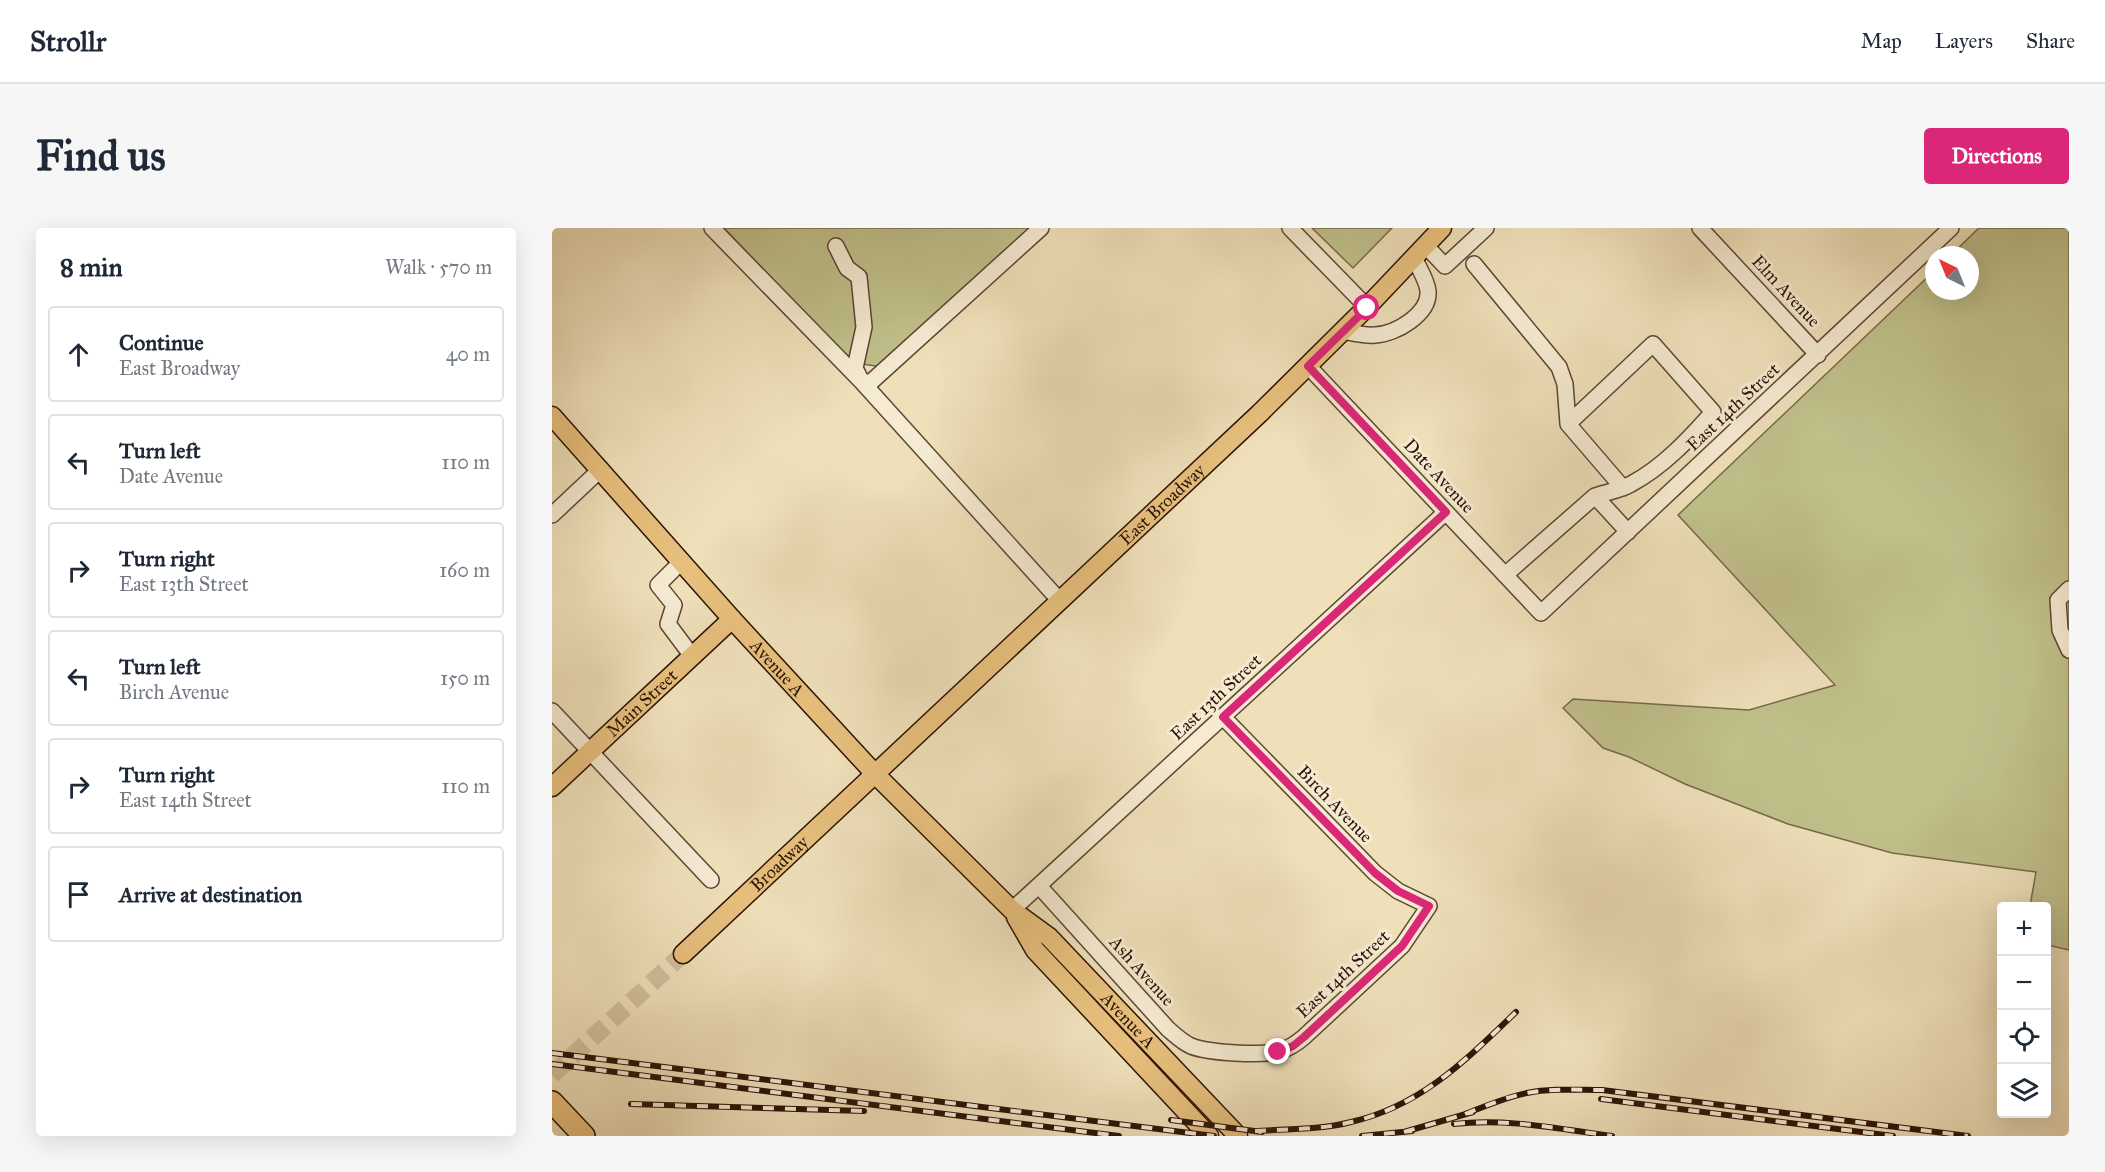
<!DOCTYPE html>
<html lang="en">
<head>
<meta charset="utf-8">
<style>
  body { margin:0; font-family:"IM FELL Great Primer",serif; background:#f6f6f7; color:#1f2937 }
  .controls { position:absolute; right:18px; bottom:18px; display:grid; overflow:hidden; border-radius:6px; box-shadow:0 6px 24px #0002 }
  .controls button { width:54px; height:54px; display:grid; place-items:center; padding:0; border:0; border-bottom:2px solid #e0e1e3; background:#fff; color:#1f2937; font:30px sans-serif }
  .compass { position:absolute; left:1373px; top:18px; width:54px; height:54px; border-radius:50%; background:#fff; box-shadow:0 6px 24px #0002; rotate:317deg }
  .stop { position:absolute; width:18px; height:18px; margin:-14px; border:4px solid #db2777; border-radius:50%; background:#fff }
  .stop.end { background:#db2777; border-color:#fff; box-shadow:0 2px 6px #0008 }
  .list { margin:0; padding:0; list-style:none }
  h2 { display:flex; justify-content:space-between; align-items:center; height:78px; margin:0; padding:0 24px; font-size:26px }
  h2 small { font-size:20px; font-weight:400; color:#747a83 }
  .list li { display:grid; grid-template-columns:39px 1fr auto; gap:18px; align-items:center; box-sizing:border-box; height:96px; margin:0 12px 12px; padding:0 12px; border:2px solid #e0e1e3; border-radius:6px }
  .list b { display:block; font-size:22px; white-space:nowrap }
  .list p { margin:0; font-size:20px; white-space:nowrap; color:#747a83 }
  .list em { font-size:20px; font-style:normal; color:#747a83 }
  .icon { flex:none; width:33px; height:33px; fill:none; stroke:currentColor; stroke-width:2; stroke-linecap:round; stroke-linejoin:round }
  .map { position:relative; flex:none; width:1517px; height:908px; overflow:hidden; border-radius:6px }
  header { display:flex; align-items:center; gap:36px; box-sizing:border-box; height:84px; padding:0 30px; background:#fff; border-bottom:2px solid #e0e1e3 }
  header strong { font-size:28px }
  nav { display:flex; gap:33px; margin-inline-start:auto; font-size:21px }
  .intro { display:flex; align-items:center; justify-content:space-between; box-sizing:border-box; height:144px; padding:0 36px }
  h1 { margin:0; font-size:42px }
  .button { padding:15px 27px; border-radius:6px; background:#db2777; color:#fff; font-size:21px; font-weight:700 }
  main { display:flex; gap:36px; padding:0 36px }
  aside { flex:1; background:#fff; border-radius:6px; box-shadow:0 6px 24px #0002 }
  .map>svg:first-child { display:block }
  .green { fill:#c0c08b; stroke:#766a4a; stroke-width:1.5 }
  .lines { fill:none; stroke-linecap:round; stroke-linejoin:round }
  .major-tunnel { stroke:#d2c19f; stroke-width:18; stroke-dasharray:18 9; stroke-linecap:butt }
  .minor-casing { stroke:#5d4634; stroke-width:18 }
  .major-casing { stroke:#2c1308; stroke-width:21 }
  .highway-casing { stroke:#2c1308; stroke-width:24 }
  .minor { stroke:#f5ebd2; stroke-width:15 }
  .major { stroke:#e8c07d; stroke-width:18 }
  .highway { stroke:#e8c07d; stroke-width:21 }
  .rail-casing { stroke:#2c1308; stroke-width:6 }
  .rail { stroke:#f5ebd2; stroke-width:4; stroke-dasharray:11; stroke-linecap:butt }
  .route { stroke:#db2777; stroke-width:8 }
  .labels { text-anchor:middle; stroke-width:6; stroke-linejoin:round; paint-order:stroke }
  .street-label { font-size:18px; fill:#2c1308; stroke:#f5ebd2 }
</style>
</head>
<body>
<header>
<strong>Strollr</strong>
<nav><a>Map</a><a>Layers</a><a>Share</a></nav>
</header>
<div class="intro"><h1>Find us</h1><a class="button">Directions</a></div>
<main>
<aside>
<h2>8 min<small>Walk · 570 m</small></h2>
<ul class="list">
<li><svg class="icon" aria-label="ahead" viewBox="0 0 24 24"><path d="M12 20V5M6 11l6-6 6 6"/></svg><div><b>Continue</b><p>East Broadway</p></div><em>40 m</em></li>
<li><svg class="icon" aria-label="left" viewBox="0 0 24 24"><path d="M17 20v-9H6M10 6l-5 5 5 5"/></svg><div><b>Turn left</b><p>Date Avenue</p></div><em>110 m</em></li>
<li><svg class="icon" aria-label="right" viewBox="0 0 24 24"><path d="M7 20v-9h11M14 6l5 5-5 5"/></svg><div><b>Turn right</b><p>East 13th Street</p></div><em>160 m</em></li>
<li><svg class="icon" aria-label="left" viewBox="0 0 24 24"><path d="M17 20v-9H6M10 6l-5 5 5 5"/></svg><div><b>Turn left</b><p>Birch Avenue</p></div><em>150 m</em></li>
<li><svg class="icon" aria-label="right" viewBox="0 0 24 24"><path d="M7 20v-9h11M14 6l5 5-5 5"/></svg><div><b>Turn right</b><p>East 14th Street</p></div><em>110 m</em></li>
<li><svg class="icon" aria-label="arrive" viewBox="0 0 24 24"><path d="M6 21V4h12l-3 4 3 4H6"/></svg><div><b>Arrive at destination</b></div></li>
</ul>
</aside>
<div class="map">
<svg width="1517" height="908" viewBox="0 0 1517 908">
  <rect width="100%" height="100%" fill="#efe0ba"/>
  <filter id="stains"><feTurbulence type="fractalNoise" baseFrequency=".00333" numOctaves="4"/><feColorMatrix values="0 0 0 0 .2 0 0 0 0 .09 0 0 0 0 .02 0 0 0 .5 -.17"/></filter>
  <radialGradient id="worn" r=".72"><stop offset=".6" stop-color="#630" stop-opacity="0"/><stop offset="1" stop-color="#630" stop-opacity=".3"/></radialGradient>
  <path class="green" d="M172,0H481L330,139L297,134Z
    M760,0H840L801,40Z
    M1427,0H1517V722L1495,717L1494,678H1478L1484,644L1340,625L1236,596L1133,556L1077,529L1051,520L1011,480L1021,471L1197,482L1283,457L1126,287L1382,43V63H1418V27H1399Z"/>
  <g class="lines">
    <path class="major-tunnel" d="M0,847L131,726"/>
    <g class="minor-casing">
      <path id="minor" d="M160,0L310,154L508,373
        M738,0L815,79
        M1148,0L1266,127
        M873,17L893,38L934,0
        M284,18L295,40L307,49L312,99L303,140L310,154H319L489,0
        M922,36L1007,139L1013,156L1016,196
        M791,103C801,105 813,108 823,107C844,106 878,86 876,63C875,52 866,39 862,29
        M756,138L989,385L1399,0
        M1043,268C1055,264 1069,262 1079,256C1111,239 1137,211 1161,184L1101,116L1016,196L1071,260
        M0,287L49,241
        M130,333L106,357L122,377L116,396L140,428
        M953,347L1043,268L1076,304
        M1517,361L1506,372L1508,402L1517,422
        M0,483L159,652
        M487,658L616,801C623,807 630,814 639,818C657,825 709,828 728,823C738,820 745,815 752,809L850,718L877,678L846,663L823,645L671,489
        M460,682L894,284"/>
    </g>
    <g class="major-casing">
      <g id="major">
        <path id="s1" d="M0,188L180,391L323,546L460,682L497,709L686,908"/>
        <path id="s2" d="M0,559L180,391"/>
        <path d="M464,689L483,722L657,908"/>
        <path id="s3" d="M131,726L708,185L815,79L890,0"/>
      </g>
    </g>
    <g class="highway-casing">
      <path id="highway" d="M0,874L32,908"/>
    </g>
    <use href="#minor" class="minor"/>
    <use href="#major" class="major"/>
    <use href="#highway" class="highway"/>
    <g class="rail-casing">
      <path id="rail" d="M0,825L662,908
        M0,836L567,908
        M1049,871L1341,908
        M79,876L312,883
        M913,886C934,878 954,869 975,865C1000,860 1025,862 1050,862L1416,908
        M619,892L710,904
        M902,896C956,890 1007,901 1060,908
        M703,903C735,901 768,902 799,894C869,878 914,832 964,784
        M852,904L921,884
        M810,908L860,903"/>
    </g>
    <use href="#rail" class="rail"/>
  </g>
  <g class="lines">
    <path class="route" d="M726,824L741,818L752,809L850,718L877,678L846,663L823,645L671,489L894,284L756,138L815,80"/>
  </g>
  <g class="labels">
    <g class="street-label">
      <text transform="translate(1234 63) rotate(47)" y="6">Elm Avenue</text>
      <text transform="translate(1181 179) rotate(-43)" y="6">East 14th Street</text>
      <text transform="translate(887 248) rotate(47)" y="6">Date Avenue</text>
      <text dy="6" stroke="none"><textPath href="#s3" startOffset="657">East Broadway</textPath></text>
      <text dy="6" stroke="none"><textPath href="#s1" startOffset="338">Avenue A</textPath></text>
      <text transform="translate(664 469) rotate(-43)" y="6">East 13th Street</text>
      <text dy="6" stroke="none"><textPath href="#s2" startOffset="123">Main Street</textPath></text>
      <text transform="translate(783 576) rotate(46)" y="6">Birch Avenue</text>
      <text dy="6" stroke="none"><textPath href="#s3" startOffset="132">Broadway</textPath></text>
      <text transform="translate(590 743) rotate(48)" y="6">Ash Avenue</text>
      <text transform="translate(791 746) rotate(-43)" y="6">East 14th Street</text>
      <text dy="6" stroke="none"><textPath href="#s1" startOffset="836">Avenue A</textPath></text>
    </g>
  </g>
  <rect width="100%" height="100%" filter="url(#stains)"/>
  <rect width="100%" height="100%" fill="url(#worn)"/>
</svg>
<div class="controls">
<button>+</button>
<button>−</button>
<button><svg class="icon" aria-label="locate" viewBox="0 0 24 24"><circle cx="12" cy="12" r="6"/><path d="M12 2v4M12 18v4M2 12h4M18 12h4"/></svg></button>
<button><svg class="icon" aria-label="layers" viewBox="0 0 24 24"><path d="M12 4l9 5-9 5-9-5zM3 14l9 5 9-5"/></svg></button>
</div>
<svg class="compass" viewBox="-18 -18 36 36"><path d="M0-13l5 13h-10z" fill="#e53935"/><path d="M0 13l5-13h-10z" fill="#747a83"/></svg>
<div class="stop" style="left:815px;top:80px"></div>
<div class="stop end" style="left:726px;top:824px"></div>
</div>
</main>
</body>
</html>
